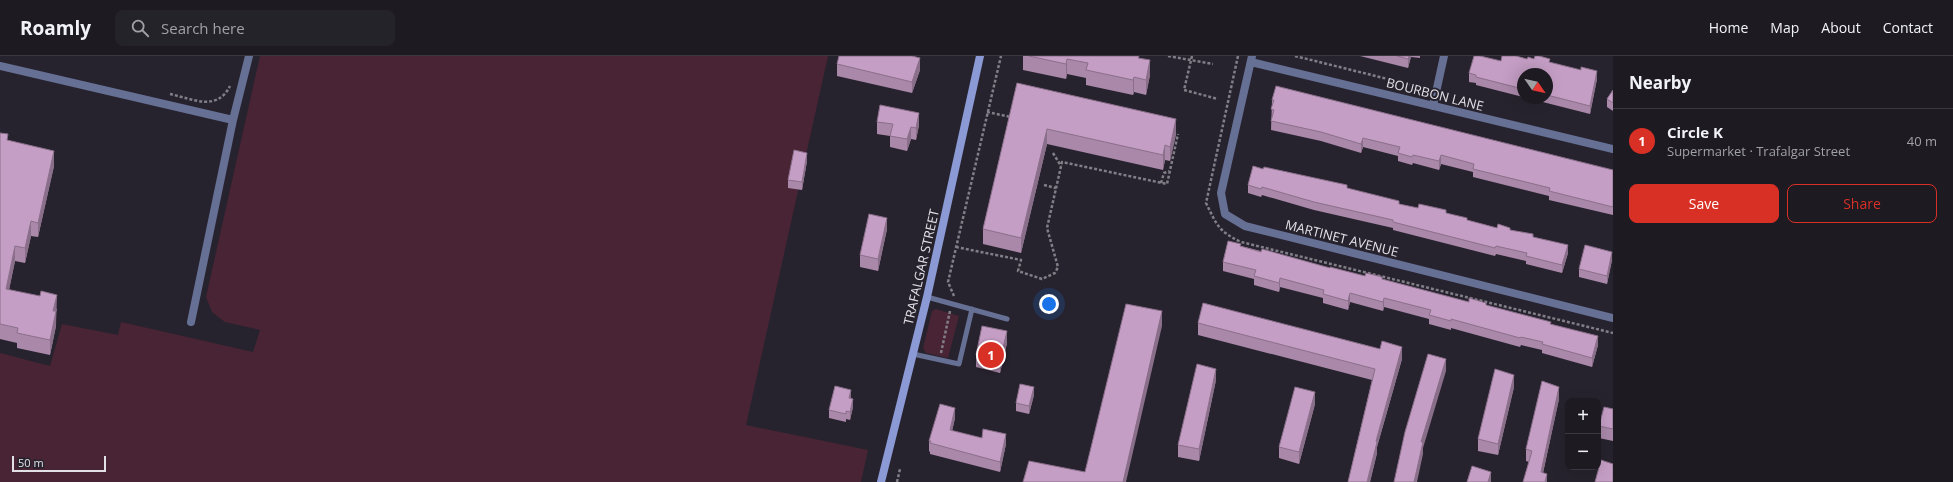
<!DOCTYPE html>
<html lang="en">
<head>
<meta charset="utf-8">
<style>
  body { margin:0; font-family:"Open Sans",sans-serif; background:#25232a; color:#f1f3f6 }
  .controls { position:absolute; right:12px; bottom:12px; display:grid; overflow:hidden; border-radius:8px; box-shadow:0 4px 16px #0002 }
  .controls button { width:36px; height:36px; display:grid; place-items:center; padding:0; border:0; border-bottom:1px solid #3b3840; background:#1d1a22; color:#f1f3f6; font:20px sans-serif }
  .compass { position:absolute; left:1517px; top:12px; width:36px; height:36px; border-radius:50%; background:#1d1a22; box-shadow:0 4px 16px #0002; rotate:124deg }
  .scale { position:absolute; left:12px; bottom:10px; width:94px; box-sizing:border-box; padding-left:4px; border:2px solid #e3e1e8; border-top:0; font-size:11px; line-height:14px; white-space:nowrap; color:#e3e1e8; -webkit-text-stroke:3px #27232e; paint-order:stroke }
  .you { position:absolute; left:1049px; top:248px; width:14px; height:14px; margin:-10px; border:3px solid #fff; border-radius:50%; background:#1a73e8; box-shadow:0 0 0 6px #1a73e833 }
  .badge { display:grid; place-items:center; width:26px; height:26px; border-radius:50%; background:#d93025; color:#fff; font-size:13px; font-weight:700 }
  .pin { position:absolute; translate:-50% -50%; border:2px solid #fff; box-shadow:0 1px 4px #0006 }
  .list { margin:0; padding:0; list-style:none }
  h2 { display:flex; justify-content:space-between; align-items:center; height:52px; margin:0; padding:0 16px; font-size:17px }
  h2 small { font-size:13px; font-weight:400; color:#a0a1a5 }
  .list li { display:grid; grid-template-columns:26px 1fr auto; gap:12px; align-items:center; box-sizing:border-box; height:64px; padding:0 16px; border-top:1px solid #3b3840 }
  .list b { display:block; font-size:15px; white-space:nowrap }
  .list p { margin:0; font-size:13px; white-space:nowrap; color:#a0a1a5 }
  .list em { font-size:13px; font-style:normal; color:#a0a1a5 }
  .actions { display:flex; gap:8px; padding:12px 16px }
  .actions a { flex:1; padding:9px 0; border:1px solid #d93025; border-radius:8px; text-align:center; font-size:14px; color:#d93025 }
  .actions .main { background:#d93025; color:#fff }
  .icon { flex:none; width:22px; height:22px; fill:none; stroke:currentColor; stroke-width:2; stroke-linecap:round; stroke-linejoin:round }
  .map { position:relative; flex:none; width:1613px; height:426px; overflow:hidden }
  header { display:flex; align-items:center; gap:24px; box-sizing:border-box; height:56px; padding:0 20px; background:#1d1a22; border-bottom:1px solid #3b3840 }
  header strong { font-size:19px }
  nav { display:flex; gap:22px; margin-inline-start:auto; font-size:14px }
  .search { width:280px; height:36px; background:#25232a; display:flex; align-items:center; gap:10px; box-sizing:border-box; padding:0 14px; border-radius:8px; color:#a0a1a5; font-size:15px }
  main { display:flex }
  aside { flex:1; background:#1d1a22 }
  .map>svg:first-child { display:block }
  .green { fill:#482434 }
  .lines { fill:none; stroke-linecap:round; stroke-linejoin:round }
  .path { stroke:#817e87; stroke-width:2.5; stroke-dasharray:3 2; stroke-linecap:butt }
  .service { stroke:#667095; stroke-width:5 }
  .minor { stroke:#667095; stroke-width:8 }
  .secondary { stroke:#8b9ad5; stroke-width:8 }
  .wall { fill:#a988a9 }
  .shaded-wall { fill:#8a6f8a }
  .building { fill:#c59ec5; stroke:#8a6f8a }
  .labels { text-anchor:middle; stroke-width:4; stroke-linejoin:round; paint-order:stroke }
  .street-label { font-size:13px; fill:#e3e1e8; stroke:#27232e }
</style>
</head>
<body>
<header>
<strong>Roamly</strong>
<div class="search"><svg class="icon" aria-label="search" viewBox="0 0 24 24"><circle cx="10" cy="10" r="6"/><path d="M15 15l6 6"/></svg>Search here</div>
<nav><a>Home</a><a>Map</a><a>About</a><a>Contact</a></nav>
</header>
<main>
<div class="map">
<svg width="1613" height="426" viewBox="0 0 1613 426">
  <rect width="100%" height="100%" fill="#27232e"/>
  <path class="green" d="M260,0H828L746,369L868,394L861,426H0V297L50,310L62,268L118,279L121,266L253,296L260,274L225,266L212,256L206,241Z
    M936,253L959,260L948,302L926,297L923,292L932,255Z"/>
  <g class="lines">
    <path class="path" d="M1168,0L1213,8
      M1192,0L1184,34L1218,43
      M1238,0L1206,147C1217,169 1218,175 1241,186L1613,277
      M1295,0L1428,33
      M170,38C193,43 217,56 230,30
      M987,56L1011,61
      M1053,97L1061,110
      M1161,127L1164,117L1169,115
      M1044,129L1056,132
      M956,191L1021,204L1018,215L1042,223L1055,217L1058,211L1047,172L1062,106L1167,128L1178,78
      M954,240L948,226L1001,0
      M941,297L950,255
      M897,426L900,413"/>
    <path class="service" d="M927,241L1007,263
      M913,298L959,308L972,253"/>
    <path class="minor" d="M1252,0L1221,137L1225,158L1245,170L1613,262
      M1251,6L1613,93
      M0,10L233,64
      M1433,50L1444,0
      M191,266L233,64L249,0"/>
    <path class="secondary" d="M881,426L927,241L980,0"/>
  </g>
  <path class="wall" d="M1023,0H1139V2L1150,19L1146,39L1134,36L1133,39L1086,29V22L1067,18L1066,23L1023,14Z
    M1360,0H1420V2L1411,1L1408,12Z
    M1527,3L1550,6L1597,23L1590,58L1527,42H1547V18H1523V41L1476,29V27L1469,26V17L1501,5Z
    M837,8L920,14L912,37L837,20Z
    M1017,27L1176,78L1170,105L1165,104L1163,114L1047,88L1021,197L983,188V173Z
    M1613,34V55L1607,51V43Z
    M1272,44L1613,114V159L1549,144V140L1473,121V116L1441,108L1439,114L1413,107L1412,109L1398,105V100L1363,91L1361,97L1321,85L1271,74Z
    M877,66L919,69L916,84L911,83L907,95L890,91V80L877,78Z
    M0,77L8,85L54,110L38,181L31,180L25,207L15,205L9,234L57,253L56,256V270L50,299L17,292V287L0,283Z
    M807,105L802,134L788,132V124Z
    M1248,129L1347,132L1399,148L1418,152L1446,157L1467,164L1497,172L1510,174L1533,181L1568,197L1562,217L1526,208V205L1496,198L1495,200L1393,174V172L1314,154L1262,139L1261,141L1248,137Z
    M887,173L878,215L860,211V199Z
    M1241,190L1330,212L1382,224L1469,246L1486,249L1551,268L1598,289L1592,311L1542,297V294L1521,289L1520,291L1451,272V274L1429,268V263L1384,251L1383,255L1350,246L1348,254L1323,247V242L1280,231L1279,236L1254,229V223L1223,215V206Z
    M1612,204L1607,228L1579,221V213Z
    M1198,267L1402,303L1377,391V397L1370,426H1348L1372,324L1198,279Z
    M1007,287L1000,317L976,311V299Z
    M1216,324L1199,405L1178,401V389Z
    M1514,331L1498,399L1478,395V383Z
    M1034,339L1029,358L1016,355V347Z
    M851,343L853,351L850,364L846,363V366L829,362V354L851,342Z
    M1559,343L1543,417L1547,426L1529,406L1526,405V393Z
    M1315,348L1299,408L1279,402V391Z
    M1613,353V385L1599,382V370Z
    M955,362L952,375L1006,388L1000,416L930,398V396L929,395V385Z"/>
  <path class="shaded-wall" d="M1409,0H1411L1408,12V3Z
    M920,2V14L912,37V26Z
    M1067,3V18L1066,23V8Z
    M1150,4V19L1146,39V24Z
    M1597,15V23L1590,58V50Z
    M1134,21V36L1133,39V24Z
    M919,57V69L916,84V72Z
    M1176,63V78L1170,105V91Z
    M911,71V83L907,95V83Z
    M1047,73V88L1021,197V182Z
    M1363,82V91L1361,97V88Z
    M1165,89V104L1163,114V99Z
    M54,95V110L38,181V167Z
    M807,97V105L802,134V126Z
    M1441,99V108L1439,114V105Z
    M887,162V173L878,215V203Z
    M31,165V180L25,207V192Z
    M1568,189V197L1562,217V209Z
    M15,190V205L6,248V233Z
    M1612,196V204L1607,228V220Z
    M1280,222V231L1279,236V227Z
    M1350,237V246L1348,254V245Z
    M57,239L56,270L50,299V284L53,255Z
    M1384,242V251L1383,255V246Z
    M1162,255V270L1126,426H1123Z
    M1007,275V287L1000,317V305Z
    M1598,280V289L1592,311V302Z
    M1402,291V303L1377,391V397L1370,426H1367L1376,385Z
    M1446,303V315L1423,392V398L1417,426H1414L1421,386Z
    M1216,313V324L1199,405V393Z
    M1514,319V331L1498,399V388Z
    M1034,331V339L1029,358V350Z
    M1559,331V343L1541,426V416Z
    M851,334V342L849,350V342Z
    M1315,336V348L1299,408V396Z
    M853,343V351L850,364V356Z
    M955,352V362L950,384V374Z
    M1006,378V388L1000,416V406Z
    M1491,416V426H1488Z
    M1547,418V426H1545Z"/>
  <path class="building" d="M839,0H912L920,2L912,26L837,8Z
    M1029,0H1139L1138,2L1150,4L1146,24L1134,21L1133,24L1086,14L1088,7L1067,3L1066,8Z
    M1397,0H1409L1408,3Z
    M1474,0H1480L1501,5L1502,0H1516L1527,3L1528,1L1534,3L1535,0H1539L1550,3L1549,6L1581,14V11L1597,15L1590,50L1547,39V18H1523V33L1476,21V19L1469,17Z
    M1017,27L1176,63L1170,91L1165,89L1163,99L1047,73L1021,182L983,173Z
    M1276,30L1613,114V151L1549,135L1550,132L1473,113L1474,108L1441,99L1439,105L1413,99L1412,101L1398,97L1400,91L1363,82L1361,88L1321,76L1271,65L1274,54L1271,53L1274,44H1272Z
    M1613,34V47L1607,43Z
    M880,49L919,57L916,72L911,71L907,83L890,80L893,68L877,66Z
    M0,77L8,78L7,84L54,95L38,167L31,165L25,192L15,190L6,233L40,240L41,235L57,239L53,255H56L50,284L17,277L18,272L0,268Z
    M794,94L807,97L802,126L788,124Z
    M1253,110L1263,113L1264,111L1347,129V132L1399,145V148L1418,152L1419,148L1446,154V157L1467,162V164L1497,172L1498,168L1510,172V174L1533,178V181L1568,189L1562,209L1526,200L1527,197L1496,190L1495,192L1393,166V164L1314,146L1262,131L1261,133L1248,129Z
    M869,158L887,162L878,203L860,199Z
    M1228,185L1241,188L1240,190L1261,196L1262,193L1330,212V211L1365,220L1366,217L1382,221V223L1469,246V242L1486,247V249L1551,266L1550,268L1598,280L1592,302L1542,288L1543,286L1521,281L1520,282L1451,263V265L1429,259L1431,254L1384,242L1383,246L1350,237L1348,245L1323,238L1324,234L1280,222L1279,227L1254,220L1256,214L1223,206Z
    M1585,189L1612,196L1607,220L1579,213Z
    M1203,247L1380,293L1382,285L1402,291L1376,385L1377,386L1367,426H1348L1375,313L1198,267Z
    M1126,248L1162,255L1123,426H1023L1029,405L1085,416Z
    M982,270L1007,275L1000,305L976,299Z
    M1428,298L1446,303L1421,386H1423L1414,426H1394L1405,376Z
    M1197,308L1216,313L1199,393L1178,389Z
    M1495,313L1514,319L1498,388L1478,383Z
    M1542,325L1559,331L1541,416L1547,418L1545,426H1523L1532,395L1526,393Z
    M1020,328L1034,331L1029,350L1016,347Z
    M835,330L851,334L849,342L853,343L850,356L846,355V358L829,354Z
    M1295,331L1315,336L1299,396L1279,391Z
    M940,348L955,352L950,374L982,382L983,373L1006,378L1000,406L930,387L931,385H929Z
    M1604,351L1613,353V373L1599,370Z
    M1601,404L1613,408V426H1595Z
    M1472,410L1491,416L1488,426H1467Z"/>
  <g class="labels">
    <g class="street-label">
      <text transform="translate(1435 38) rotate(14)" y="5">BOURBON LANE</text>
      <text transform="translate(1342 182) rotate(14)" y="5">MARTINET AVENUE</text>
      <text transform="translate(921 211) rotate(-77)" y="5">TRAFALGAR STREET</text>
    </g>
  </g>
</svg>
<div class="controls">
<button>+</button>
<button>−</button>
</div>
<svg class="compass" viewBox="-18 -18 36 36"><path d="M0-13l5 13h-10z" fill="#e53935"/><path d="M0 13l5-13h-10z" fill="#a0a1a5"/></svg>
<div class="scale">50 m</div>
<div class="you"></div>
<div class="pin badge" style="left:991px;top:299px">1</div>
</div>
<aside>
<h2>Nearby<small></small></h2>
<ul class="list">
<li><span class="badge">1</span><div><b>Circle K</b><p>Supermarket · Trafalgar Street</p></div><em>40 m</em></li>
</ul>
<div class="actions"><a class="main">Save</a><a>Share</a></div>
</aside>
</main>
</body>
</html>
